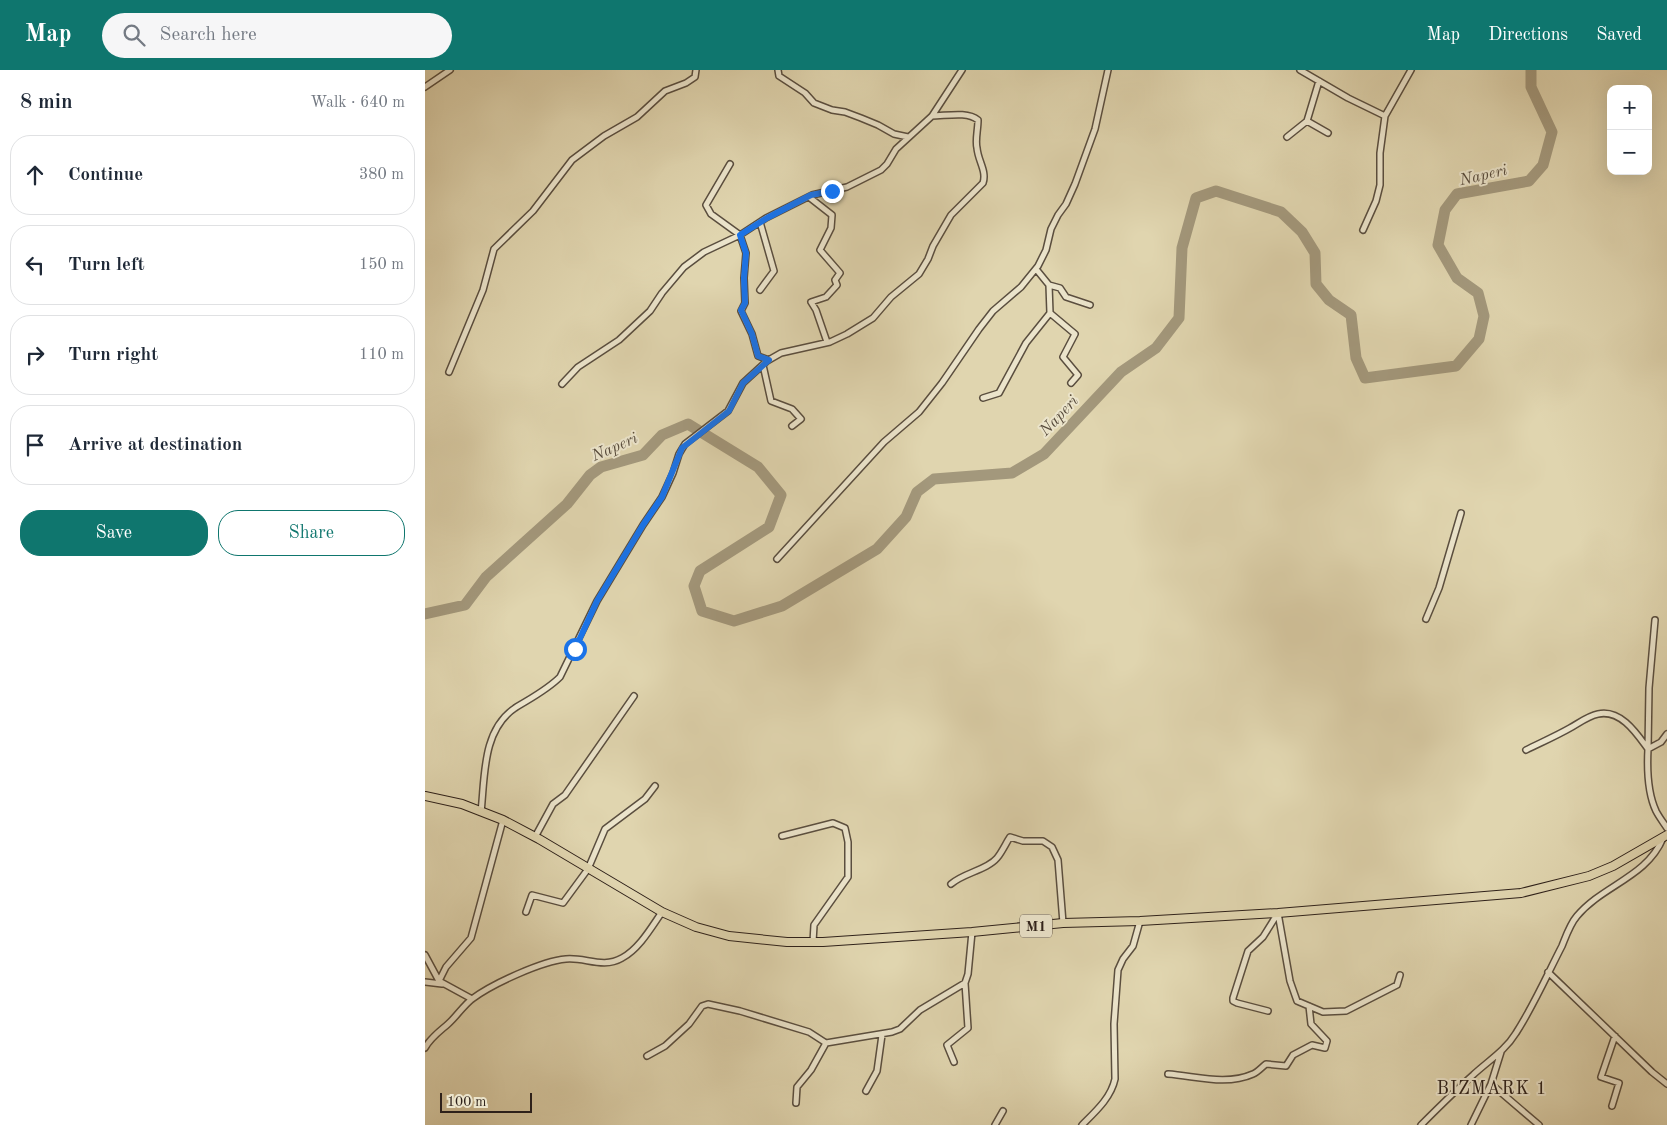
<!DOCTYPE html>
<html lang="en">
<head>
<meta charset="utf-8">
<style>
  body { margin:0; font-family:"Old Standard TT",serif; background:#f6f6f7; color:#1f2937 }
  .controls { position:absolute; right:15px; top:15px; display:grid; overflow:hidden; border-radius:10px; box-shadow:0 5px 20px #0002 }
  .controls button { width:45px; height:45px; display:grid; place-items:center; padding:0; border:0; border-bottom:1px solid #e0e1e3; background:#fff; color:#1f2937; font:25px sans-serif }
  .scale { position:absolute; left:15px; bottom:12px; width:92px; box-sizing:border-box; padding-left:5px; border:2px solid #2e211a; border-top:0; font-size:14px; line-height:18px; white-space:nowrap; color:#2e211a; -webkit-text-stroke:4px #ebe4cb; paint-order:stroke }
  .stop { position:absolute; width:15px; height:15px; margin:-11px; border:4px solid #1a73e8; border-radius:50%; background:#fff }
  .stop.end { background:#1a73e8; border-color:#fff; box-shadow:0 1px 5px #0008 }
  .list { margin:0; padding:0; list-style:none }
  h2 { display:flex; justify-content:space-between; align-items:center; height:65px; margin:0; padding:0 20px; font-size:21px }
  h2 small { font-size:16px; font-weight:400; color:#747a83 }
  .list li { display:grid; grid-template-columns:32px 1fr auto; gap:15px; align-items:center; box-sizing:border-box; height:80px; margin:0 10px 10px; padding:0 10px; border:1px solid #e0e1e3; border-radius:20px }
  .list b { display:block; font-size:19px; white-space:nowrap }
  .list em { font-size:16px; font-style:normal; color:#747a83 }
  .actions { display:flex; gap:10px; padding:15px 20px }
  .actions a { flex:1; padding:11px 0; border:1px solid #0f766e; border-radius:20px; text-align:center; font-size:18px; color:#0f766e }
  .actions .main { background:#0f766e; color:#fff }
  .icon { flex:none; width:28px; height:28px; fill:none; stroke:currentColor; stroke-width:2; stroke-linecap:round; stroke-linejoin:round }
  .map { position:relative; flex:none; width:1242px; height:1055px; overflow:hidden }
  header { display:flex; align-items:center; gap:30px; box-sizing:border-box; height:70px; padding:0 25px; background:#0f766e; color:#fff }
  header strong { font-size:24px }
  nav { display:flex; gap:28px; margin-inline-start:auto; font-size:18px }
  .search { width:350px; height:45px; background:#f6f6f7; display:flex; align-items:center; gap:12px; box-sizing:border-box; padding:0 18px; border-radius:28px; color:#747a83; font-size:19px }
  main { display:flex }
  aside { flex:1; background:#fff }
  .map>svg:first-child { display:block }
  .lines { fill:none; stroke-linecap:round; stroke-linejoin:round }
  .river { stroke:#a3987c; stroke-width:11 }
  .minor-casing { stroke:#5a4e3f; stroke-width:8 }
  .trunk-casing { stroke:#2e211a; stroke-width:10 }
  .minor { stroke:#ebe4cb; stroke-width:5 }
  .trunk { stroke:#e0d5af; stroke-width:8 }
  .route { stroke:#1a73e8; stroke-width:6 }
  .labels { text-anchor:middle; stroke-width:4; stroke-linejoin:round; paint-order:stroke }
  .shield { fill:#ebe4cb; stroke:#675c4f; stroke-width:1 }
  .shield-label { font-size:14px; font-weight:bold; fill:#2e211a }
  .water-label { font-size:16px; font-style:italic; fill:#574b3c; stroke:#ebe4cb }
  .quarter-label { font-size:18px; letter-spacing:1px; fill:#2e211a; stroke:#ebe4cb }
</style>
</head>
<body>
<header>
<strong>Map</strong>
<div class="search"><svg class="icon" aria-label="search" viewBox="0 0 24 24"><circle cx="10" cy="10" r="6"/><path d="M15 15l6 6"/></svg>Search here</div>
<nav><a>Map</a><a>Directions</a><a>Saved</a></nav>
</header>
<main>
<aside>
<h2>8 min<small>Walk · 640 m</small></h2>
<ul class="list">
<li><svg class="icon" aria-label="ahead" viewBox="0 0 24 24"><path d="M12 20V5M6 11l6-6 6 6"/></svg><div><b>Continue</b></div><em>380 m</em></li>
<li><svg class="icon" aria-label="left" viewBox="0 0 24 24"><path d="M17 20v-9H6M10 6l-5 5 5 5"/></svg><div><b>Turn left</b></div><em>150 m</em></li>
<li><svg class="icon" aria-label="right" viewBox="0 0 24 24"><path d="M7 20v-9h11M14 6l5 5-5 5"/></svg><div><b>Turn right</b></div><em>110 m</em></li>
<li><svg class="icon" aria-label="arrive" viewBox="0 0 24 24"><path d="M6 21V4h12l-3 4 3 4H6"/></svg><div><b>Arrive at destination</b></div></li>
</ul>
<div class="actions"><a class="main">Save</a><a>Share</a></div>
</aside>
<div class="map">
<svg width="1242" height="1055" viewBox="0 0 1242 1055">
  <rect width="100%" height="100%" fill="#e0d5af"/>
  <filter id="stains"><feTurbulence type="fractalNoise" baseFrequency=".004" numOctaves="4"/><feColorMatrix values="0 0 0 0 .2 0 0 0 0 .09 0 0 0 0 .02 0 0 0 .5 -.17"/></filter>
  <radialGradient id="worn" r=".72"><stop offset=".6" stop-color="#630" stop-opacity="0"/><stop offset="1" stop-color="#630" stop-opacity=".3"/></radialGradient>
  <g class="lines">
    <path class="river" d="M0,544L40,535L61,507L142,434L165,405L176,397L218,385L237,365L263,354L333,397L356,425L344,457L275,501L269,516L277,541L309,551L357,536L452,479L481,447L492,422L509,409L587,403L619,384L696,302L731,278L754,248L757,178L771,128L791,121L856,142L877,162L890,183L891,214L904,230L926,245L931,288L940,308L1031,296L1054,269L1059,246L1053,223L1032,208L1013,175L1020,140L1032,124L1104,111L1118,95L1127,62L1106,17V0"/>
    <g class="minor-casing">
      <path id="minor" d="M353,0L354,6L380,23L389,33L407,40L420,42L436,48L453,55L469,64L483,67
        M875,0L923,28L960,46
        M0,17L25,0
        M882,51L903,63
        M862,67L882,51L894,11
        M305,94L281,135L286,144L315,165L321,183L319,208L320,233L316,241L327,264L333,286L344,290
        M384,127L407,145L406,158L395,180L415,203L410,210L412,215L401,227L386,232L391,240L402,272
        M938,160L951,131L955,115V83L960,46L986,0
        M624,215L635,218L641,227L665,235
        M335,220L349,201L335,152
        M625,243L650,264L638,287L653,305L646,313
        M338,295L346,331L367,339L376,349L367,356
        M24,302L58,220L69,179L108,141L147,90L179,66L212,47L240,21L261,13L270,7L271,0
        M137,314L153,297L194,270L225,241L237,223L259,197L279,182L315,165L341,148L387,125L422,117L456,100L462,94L471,79L507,46L537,0
        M558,328L574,323L601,273L625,243L624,215L611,199
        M352,489L459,372L494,342L517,313L554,259L568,241L596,217L613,196L621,180L626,159L633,145L641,134L650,114L670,59L683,0
        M1001,549L1014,518L1036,443
        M1242,664L1236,672L1223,679C1222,698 1223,724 1231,741C1234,747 1238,752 1242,758
        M1223,679L1224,618L1230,550
        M1101,680C1115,673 1131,666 1145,658C1154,653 1163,646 1173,644C1196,639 1212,664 1223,679
        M56,742C60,707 57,660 90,638C106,628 122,620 135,607L172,531L218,455L237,427L248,403L254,384L260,374L303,341L318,313L342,291L356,283L405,272L422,264L448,248L466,227L494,204L503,189L508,176L526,145L558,113C562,101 553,91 552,78C550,70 553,60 553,50C542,41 521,46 507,46
        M357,766L408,753L420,758L423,772V807L389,855L388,872
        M110,767L128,734L140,725L209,626
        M526,814C538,803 562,800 572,788C577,782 581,773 585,767L598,771H618L627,777L633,790L638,853
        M101,842L107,825L138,833L163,799L180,759L220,729L230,716
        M853,843L865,911L872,931L898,942L921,941L972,915L975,905
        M0,885L14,911L47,929
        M1123,902L1227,1002L1242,1014
        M14,911L21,897L46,868L78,750
        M0,912L17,914
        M843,941L812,933L808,931V928L823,881L838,867L853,843
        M0,978C5,968 15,961 23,954C32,946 38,936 47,929C67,914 117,891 141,889C160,887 178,899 197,888C214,879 226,858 237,842
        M222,986L240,976L264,954L277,936L283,934L315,941L384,962L401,973
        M529,992L522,975L543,958L540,913
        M743,1004C771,1006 801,1016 828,1004C833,1002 837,997 841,994L861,996L868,985L887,975L900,978L902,971L886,954L884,936
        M1066,1014L1114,1055
        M441,1021L452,1001L457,965
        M371,1033L372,1017L386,1000L401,973L467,962L475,959L495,940L540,913L543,904L547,862
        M1187,1036L1194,1013L1176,1007L1190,966
        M570,1055L578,1041
        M657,1055C670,1042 686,1028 690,1009L689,954L693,900L698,889L708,876L715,851
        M996,1055C1013,1038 1030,1021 1048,1005C1063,991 1080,981 1091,963C1109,935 1122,905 1137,876C1141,866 1145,854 1152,846C1178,815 1222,807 1238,768
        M1046,1055L1066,1014L1076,982"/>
    </g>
    <g class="trunk-casing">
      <path id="trunk" d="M0,726L37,734L78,750L114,769L237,842L271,857L304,866L362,872H398L547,862L638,853L715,851L853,843L1096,823L1164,806L1188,796L1242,765"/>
    </g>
    <use href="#minor" class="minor"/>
    <use href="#trunk" class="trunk"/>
  </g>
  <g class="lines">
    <path class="route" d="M150,579L172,531L218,455L237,427L257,378L304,341L318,313L344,290L333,286L327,264L316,240L320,233L319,208L321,183L315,165L342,148L386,125L407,121"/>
  </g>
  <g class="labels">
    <rect class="shield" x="595" y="844.5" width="32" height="23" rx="4"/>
    <g class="shield-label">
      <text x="611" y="861">M1</text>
    </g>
    <g class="water-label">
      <text transform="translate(1058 104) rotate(-13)" y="6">Naperi</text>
      <text transform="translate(633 345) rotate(-47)" y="6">Naperi</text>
      <text transform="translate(189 376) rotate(-24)" y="6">Naperi</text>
    </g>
    <g class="quarter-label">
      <text x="1067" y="1024">BIZMARK 1</text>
    </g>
  </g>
  <rect width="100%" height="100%" filter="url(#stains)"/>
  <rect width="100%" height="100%" fill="url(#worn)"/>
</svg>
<div class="controls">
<button>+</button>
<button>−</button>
</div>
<div class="scale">100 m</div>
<div class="stop" style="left:150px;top:579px"></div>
<div class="stop end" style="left:407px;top:121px"></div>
</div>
</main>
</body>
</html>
